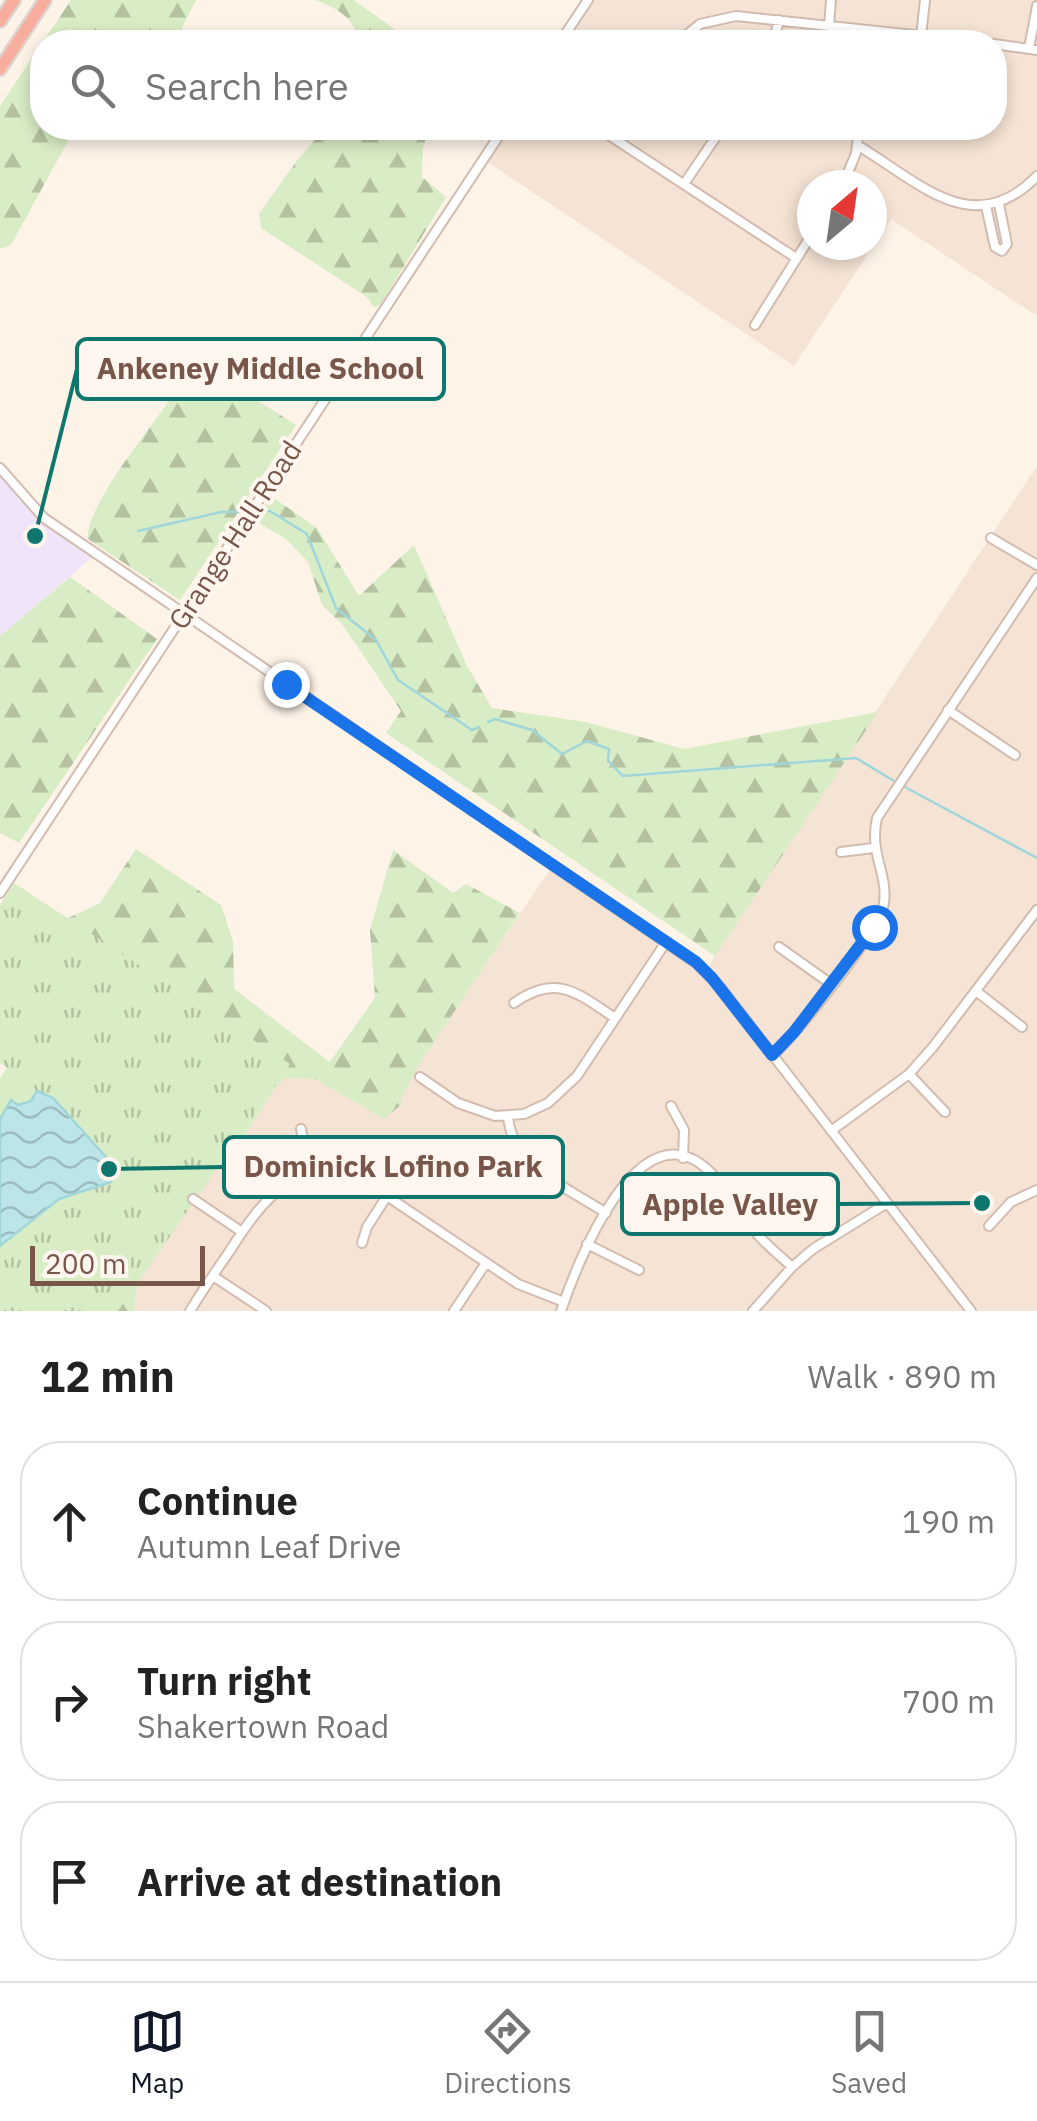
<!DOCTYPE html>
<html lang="en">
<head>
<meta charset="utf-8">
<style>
  body { margin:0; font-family:"IBM Plex Sans",sans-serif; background:#f6f6f6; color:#222 }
  .compass { position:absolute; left:797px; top:170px; width:90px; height:90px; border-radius:50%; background:#fff; box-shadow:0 5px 15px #0003; rotate:29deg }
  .scale { position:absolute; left:30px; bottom:25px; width:175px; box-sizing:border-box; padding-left:10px; border:5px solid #78574a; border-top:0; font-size:28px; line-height:35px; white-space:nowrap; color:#78574a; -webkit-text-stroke:8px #fff7ef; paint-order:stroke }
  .stop { position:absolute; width:30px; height:30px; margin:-22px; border:8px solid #1a73e8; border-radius:50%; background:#fff }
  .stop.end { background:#1a73e8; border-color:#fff; box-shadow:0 2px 10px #0008 }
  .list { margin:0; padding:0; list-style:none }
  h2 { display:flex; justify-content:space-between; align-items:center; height:130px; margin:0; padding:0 40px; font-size:42px }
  h2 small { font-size:32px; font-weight:400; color:#767676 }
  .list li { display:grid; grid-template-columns:65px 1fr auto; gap:30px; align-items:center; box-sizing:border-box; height:160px; margin:0 20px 20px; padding:0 20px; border:2px solid #e0e0e0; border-radius:40px }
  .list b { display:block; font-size:38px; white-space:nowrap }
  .list p { margin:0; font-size:32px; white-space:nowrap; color:#767676 }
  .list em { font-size:32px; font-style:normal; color:#767676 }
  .icon { flex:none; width:55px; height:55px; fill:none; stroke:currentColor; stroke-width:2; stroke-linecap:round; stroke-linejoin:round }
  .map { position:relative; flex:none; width:1037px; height:1311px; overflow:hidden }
  .search { position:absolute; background:#fff; box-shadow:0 5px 15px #0003; left:30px; right:30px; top:30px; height:110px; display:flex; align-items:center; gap:25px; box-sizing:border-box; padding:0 35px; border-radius:40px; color:#767676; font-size:38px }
  .sheet { height:670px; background:#fff }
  nav { display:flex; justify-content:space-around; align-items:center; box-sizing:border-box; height:140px; border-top:2px solid #e0e0e0; background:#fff; font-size:28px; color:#767676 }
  nav a { display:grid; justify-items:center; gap:5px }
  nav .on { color:#111827 }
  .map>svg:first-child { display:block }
  .residential { fill:#f5e4d5; fill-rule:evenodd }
  .education { fill:#f0e4fa }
  .forest { fill:url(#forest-firs) }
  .park { fill:url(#park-tufts) }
  .water { fill:url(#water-waves); stroke:#a0d6da; stroke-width:2.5 }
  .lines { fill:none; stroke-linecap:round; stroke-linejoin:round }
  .stream { stroke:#a0d6da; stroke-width:2.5 }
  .minor-casing { stroke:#d2bcaf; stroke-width:12 }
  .highway-casing { stroke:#dcd3d0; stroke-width:16 }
  .minor { stroke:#fff; stroke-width:8 }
  .highway { stroke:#f9ad9d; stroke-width:11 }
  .route { stroke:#1a73e8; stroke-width:12 }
  .labels { text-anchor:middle; stroke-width:8; stroke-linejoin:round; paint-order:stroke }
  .street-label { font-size:28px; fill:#78574a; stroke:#fff7ef }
  .leader { fill:none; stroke:#0f766e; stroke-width:4 }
  .callout-dot { fill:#0f766e; stroke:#fff7ef; stroke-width:4 }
  .callout { fill:#fff7ef; stroke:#0f766e; stroke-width:4 }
  .callout-label { font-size:30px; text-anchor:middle; font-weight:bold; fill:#78574a }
</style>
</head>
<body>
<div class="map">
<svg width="1037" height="1311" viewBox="0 0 1037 1311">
  <defs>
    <pattern id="forest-firs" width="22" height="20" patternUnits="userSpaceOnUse" patternTransform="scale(2.5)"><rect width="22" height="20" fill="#d8ecc5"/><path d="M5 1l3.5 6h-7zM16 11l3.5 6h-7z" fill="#b4c2a2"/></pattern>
    <pattern id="park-tufts" width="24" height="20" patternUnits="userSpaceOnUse" patternTransform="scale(2.5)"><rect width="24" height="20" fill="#d8ecc5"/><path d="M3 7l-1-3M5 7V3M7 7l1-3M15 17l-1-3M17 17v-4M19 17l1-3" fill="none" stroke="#b4c2a2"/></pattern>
    <pattern id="water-waves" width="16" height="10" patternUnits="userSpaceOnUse" patternTransform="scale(2.5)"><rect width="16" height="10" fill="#bbe5e8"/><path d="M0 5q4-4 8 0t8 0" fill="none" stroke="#9dbcbe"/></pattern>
  </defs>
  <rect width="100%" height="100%" fill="#fdf3e7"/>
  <path class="residential" d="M588,0H1037V316L891,219L794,366L483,159L504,128H994V42H560ZM812,185H872V245H812Z
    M1037,466V1311H971L784,1074L965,1311H134L137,1284L207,1181L243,1138L275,1088L286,1078L315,1079L384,1119L393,1110L422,1060L553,865L706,970Z"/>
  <path class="education" d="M0,468L24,499L96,554L0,636Z"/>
  <path class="forest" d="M71,0H196L183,25L180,42H43Z
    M315,0H354L412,42H360C354,18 338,8 315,0Z
    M42,43V128H75L11,245L0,249V106Z
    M325,128H429L423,148L422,177L446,197L381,304L374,308L367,297L261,228L259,214L298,159Z
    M241,390L296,425L180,600L88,539C85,507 149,430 169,401Z
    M271,496L317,528L359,596L414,545L467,666L492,708L586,722L684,749L878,712L715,956L386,733L401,711L342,624L322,605L308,562L286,539L254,520Z
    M70,577L157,639L19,843L0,833V636Z
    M136,849L221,905L233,941L234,989L330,1062L375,998L370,930L393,850L453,893L466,884L520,913L422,1060L401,1098L402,1104L384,1119L315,1079L286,1078L275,1088L243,1138L207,1181L137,1284L134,1311H0L66,919L100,903Z"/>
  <path class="park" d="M14,883L290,1064L118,1311H0V1078L7,1068L0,1063V905Z"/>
  <path class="water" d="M37,1091L53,1098L115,1167L111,1182L59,1199L0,1246V1119L11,1100L18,1105L31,1101Z"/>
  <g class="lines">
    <path class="stream" d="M257,511H270L307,534L336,608L376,640L398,680L472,730L479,727
      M138,531L221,512H249
      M488,722L495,719L532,730L562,754L587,741L609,749L608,761L623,776L856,758L894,781
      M903,786L1037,858"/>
    <g class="minor-casing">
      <path id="minor" d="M829,26L831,0
        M921,36L925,0
        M560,42L588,0
        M678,42L700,24L736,16L980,42
        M773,42L779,20
        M994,44L1037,50
        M1029,48L1037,6
        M598,128L796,258
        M857,145C918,181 973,242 1037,176
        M684,184L722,128
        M843,185L856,153L859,128
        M986,206L995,247L1002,251L1007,244L999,204
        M755,325L812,234
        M0,468L44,518L696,963L720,987L971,1311
        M991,538L1037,565
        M948,710L1015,755
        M841,852L873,848
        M0,893L504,128
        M779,947L831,984
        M976,991L1022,1027
        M514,1003C557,973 577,993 615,1018
        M773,1055C797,1033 879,932 884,903C888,873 869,854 877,818L1037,578
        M909,1074L945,1112
        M420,1077L458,1103L495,1116L524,1114L548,1103L577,1076L666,942
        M671,1106L684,1130L683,1158
        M508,1117C513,1167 568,1188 606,1213
        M301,1129L310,1175
        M831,1131L909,1074L933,1047L1037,910
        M193,1199L242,1232
        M989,1226L1011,1202L1037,1190
        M362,1243L367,1227L387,1196
        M587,1244L639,1270
        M213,1276L266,1311
        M190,1311C202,1291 216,1271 229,1252C262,1200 297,1152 366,1182L518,1284L564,1302
        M454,1311L486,1263
        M561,1311C576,1266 637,1106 707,1169C727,1187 741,1214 758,1235C768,1247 781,1256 792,1267
        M753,1311L792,1267L813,1249L887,1203"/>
    </g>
    <g class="highway-casing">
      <path id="highway" d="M0,21L14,0
        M0,69L45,0"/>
    </g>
    <use href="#minor" class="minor"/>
    <use href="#highway" class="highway"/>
  </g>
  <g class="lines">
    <path class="route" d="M286,684L696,962L712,978L772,1055L794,1032L874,927"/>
  </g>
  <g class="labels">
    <g class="street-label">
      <text transform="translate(235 535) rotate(-57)" y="10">Grange Hall Road</text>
    </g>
  </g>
  <path class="leader" d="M35 536L77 369M109 1169L224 1167M982 1203L838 1204"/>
  <g class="callout-dot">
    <circle cx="35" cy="536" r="10"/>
    <circle cx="109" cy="1169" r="10"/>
    <circle cx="982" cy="1203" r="10"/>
  </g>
  <g class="callout">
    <rect x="77" y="339" width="367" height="60" rx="10"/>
    <rect x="224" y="1137" width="339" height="60" rx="10"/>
    <rect x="622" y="1174" width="216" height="60" rx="10"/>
  </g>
  <g class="callout-label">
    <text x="260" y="379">Ankeney Middle School</text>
    <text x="393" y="1177">Dominick Lofino Park</text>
    <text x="730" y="1215">Apple Valley</text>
  </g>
</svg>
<svg class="compass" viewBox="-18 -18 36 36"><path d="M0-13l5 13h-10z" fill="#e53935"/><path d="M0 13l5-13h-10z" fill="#767676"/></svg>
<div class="scale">200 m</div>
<div class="stop" style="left:874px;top:927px"></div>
<div class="stop end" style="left:286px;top:684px"></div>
<div class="search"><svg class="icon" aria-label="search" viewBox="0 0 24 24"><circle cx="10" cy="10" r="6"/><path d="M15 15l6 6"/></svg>Search here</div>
</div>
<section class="sheet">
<h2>12 min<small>Walk · 890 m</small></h2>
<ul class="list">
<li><svg class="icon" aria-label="ahead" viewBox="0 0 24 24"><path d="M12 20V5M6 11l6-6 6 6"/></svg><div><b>Continue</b><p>Autumn Leaf Drive</p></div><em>190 m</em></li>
<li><svg class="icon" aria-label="right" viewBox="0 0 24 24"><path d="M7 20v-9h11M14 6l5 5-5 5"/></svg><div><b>Turn right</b><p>Shakertown Road</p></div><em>700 m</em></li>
<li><svg class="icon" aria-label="arrive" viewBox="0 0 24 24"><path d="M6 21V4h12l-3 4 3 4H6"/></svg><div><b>Arrive at destination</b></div></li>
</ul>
</section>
<nav>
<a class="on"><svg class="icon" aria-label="map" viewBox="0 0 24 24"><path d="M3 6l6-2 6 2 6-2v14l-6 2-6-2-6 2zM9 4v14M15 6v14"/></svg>Map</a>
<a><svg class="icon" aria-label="directions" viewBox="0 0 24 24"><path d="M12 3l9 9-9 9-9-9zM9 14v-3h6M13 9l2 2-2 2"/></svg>Directions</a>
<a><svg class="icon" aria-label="saved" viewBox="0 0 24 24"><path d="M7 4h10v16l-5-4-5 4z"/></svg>Saved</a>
</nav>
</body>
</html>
